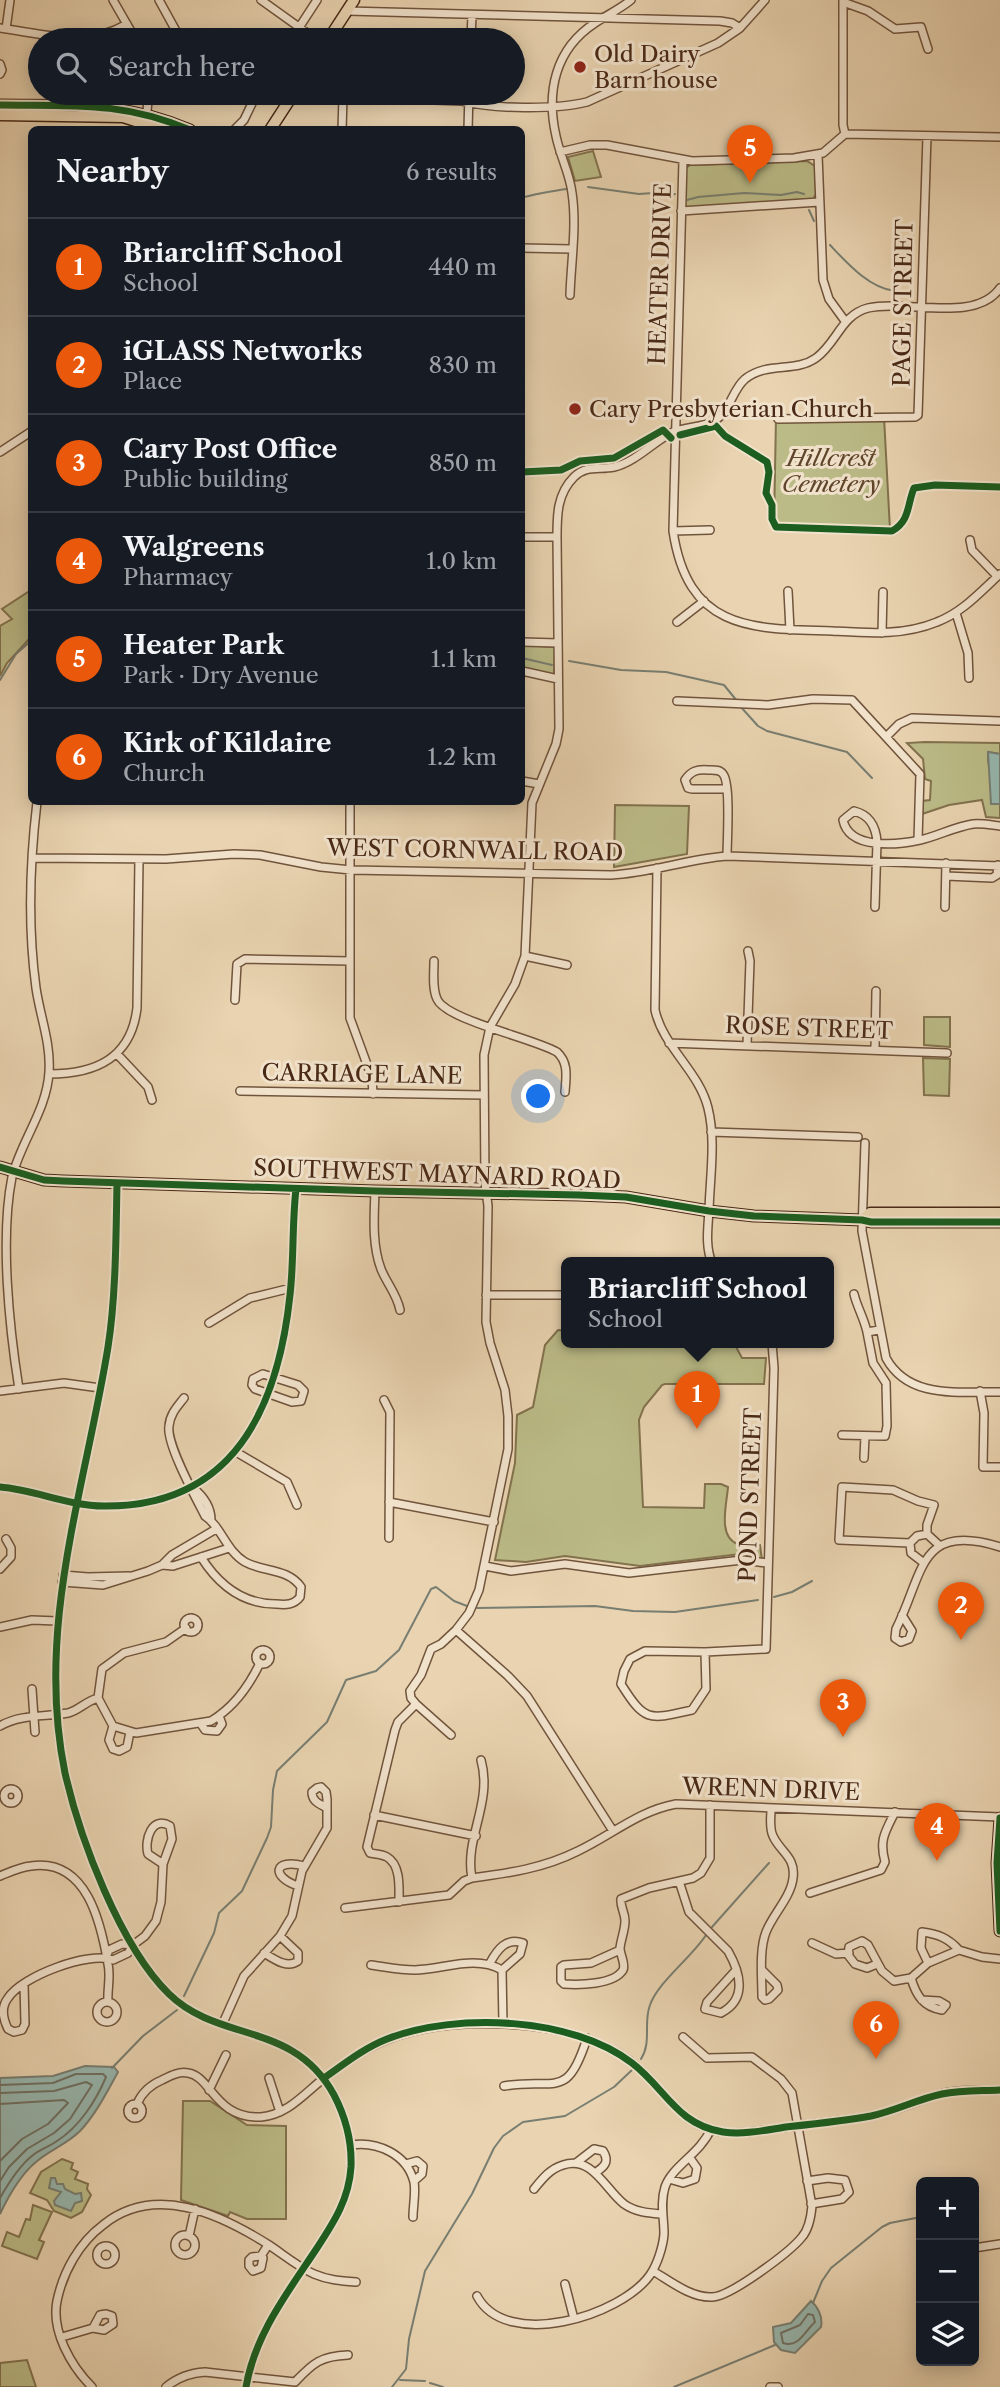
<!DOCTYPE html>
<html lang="en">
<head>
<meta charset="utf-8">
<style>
  body { margin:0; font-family:"Libre Caslon Text",serif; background:#242831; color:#f1f3f6 }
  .controls { position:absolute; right:21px; bottom:21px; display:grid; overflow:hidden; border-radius:10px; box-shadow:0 4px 18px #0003 }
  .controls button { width:63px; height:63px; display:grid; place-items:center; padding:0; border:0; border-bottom:2px solid #363941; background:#171b24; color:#f1f3f6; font:35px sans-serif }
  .you { position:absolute; left:539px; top:1097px; width:24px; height:24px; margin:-18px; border:5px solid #fff; border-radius:50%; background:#1a73e8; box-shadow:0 0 0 10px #1a73e833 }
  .badge { display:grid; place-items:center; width:46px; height:46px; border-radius:50%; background:#ea580c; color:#fff; font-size:23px; font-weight:700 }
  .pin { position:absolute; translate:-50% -58px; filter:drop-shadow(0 2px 4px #0008) }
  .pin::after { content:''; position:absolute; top:37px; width:24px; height:21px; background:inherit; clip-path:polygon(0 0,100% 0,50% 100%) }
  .popup { position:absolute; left:561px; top:1257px; width:273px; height:91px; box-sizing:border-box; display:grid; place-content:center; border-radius:10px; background:#171b24; filter:drop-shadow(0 2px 5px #0005); font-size:23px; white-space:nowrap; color:#9ea1a6 }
  .popup b { font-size:26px; color:#f1f3f6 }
  .popup::after { content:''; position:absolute; left:50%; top:100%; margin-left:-14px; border:14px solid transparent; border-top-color:#171b24 }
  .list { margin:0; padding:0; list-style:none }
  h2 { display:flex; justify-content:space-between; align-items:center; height:91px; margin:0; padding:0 28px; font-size:30px }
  h2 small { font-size:23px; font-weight:400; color:#9ea1a6 }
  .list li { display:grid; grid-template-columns:46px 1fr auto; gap:21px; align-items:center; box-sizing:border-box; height:98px; padding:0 28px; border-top:2px solid #363941 }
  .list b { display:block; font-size:26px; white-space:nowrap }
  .list p { margin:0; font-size:23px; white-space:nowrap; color:#9ea1a6 }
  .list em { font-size:23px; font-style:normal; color:#9ea1a6 }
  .icon { flex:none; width:38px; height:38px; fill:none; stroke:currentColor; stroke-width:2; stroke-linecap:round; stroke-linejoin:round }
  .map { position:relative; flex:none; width:1000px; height:2387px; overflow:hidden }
  .search { position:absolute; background:#171b24; box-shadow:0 4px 18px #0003; left:28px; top:28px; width:497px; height:77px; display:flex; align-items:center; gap:18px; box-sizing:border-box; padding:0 24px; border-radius:38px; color:#9ea1a6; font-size:26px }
  .panel { position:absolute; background:#171b24; box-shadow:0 4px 18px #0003; left:28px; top:126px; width:497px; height:679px; border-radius:10px }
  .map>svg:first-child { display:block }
  .green { fill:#bbbb87; stroke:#82724e; stroke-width:2 }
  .water { fill:#97b7af; stroke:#787e71; stroke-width:2 }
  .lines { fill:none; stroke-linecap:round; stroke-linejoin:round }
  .shore { stroke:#707062; stroke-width:2 }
  .stream { stroke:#787e71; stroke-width:2 }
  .minor-casing { stroke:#71543c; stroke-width:10 }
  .major-casing { stroke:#492915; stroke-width:13 }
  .minor { stroke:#f1e2cc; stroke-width:7 }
  .major { stroke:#e9d3b0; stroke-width:10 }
  .cycleway-casing { stroke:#f1e2cc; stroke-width:11 }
  .cycleway { stroke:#1b5e20; stroke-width:7 }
  .poi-dot { fill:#8f2418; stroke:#f1e2cc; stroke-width:2.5 }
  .labels { text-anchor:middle; stroke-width:6; stroke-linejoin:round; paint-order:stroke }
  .poi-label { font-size:23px; fill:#492915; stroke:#f1e2cc; text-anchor:start }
  .street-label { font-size:23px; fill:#492915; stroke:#f1e2cc }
  .park-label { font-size:23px; font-style:italic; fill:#60462c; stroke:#f1e2cc }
</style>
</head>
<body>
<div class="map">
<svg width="1000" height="2387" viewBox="0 0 1000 2387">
  <rect width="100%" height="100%" fill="#e9d3b0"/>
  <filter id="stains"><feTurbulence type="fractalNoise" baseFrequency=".00286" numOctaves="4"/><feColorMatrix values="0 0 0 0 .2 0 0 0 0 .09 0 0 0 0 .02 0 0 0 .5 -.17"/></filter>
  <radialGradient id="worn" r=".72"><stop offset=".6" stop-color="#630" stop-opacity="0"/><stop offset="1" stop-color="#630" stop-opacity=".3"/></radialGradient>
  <path class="green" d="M593,151L601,177L575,181L568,157Z
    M807,161L815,166L816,194L813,199L686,208L684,206L686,168L690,165Z
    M776,417H884L890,530L774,524Z
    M31,590V637L7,663L0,676V626L12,619L2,609Z
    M522,645L555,647L554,676L522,669Z
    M925,742L1000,743V754L988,752V760L995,804H1000V818L986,817L982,800L949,805L922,814V801L930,800L931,781L925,779L923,759L907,743Z
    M615,805L689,806L687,854L614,867Z
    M924,1017H950V1047L924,1045Z
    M923,1058L950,1059L949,1096L924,1095Z
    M558,1330L566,1331V1343H734L742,1358H766L764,1384H665L662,1385L644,1407L639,1420L643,1507L704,1508L705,1484H721L728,1487C727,1503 717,1537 738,1544C744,1546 754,1544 760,1545L762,1560L740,1554L732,1555L640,1566L565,1556L526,1562L495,1560L515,1463L517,1415L533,1407L545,1345Z
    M183,2101H210L247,2125L286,2126V2219H247L230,2212L228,2216L181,2200Z
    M62,2159L73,2163L71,2169L78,2172L75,2179L88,2184L87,2189L91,2195L82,2212L71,2218L54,2211L47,2200L30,2193L41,2172Z
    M33,2205L52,2212L39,2240L44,2242L37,2259L2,2246L7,2232L19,2237L26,2219L30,2220Z
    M27,2360L36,2387H0V2363Z"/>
  <path class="water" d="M988,752L1000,754V804H991Z
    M85,2066L114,2067L118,2072C107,2092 96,2114 80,2131C67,2144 50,2150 36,2162C20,2175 9,2195 0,2214V2078L53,2076Z
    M51,2178H55L57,2184H63L65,2189L75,2194L81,2193L82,2201L75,2203L71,2211L55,2205L54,2201L61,2192L49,2188Z
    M811,2301C818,2307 823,2317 821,2327L795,2353L781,2350L774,2342L773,2327L791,2323Z"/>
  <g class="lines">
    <path class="shore" d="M0,2085L53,2083L76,2074H103L106,2077C96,2101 79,2127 57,2141C50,2146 41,2149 33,2155C19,2166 9,2182 0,2198
      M0,2093L54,2091L86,2082L92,2085L70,2119L54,2133L27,2149L9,2167L0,2181
      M0,2104L64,2100L68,2103L48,2124L22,2139L0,2161
      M808,2314L813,2315L815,2322C804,2332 799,2348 783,2343L781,2333L800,2325Z"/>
    <path class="stream" d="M588,187L639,194L653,193L665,197L675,194
      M522,198C529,195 558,190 567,189
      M687,200L698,197L744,193L781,195L797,192L804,194
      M809,210L814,221
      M830,245C847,263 869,288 895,291
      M522,658L552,665
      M569,661L621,670L666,672L724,685L737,701
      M0,680L16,654L32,640
      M740,706L758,726L767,731L847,752L872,778
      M774,1597L792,1592L812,1581
      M477,1608L595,1606L633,1611L675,1612L758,1600
      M712,1927L769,1863
      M184,1996L214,1933L219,1913L242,1891L267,1838L271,1827L273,1790L277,1771L327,1722L346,1680L376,1671L399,1650L431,1589L436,1587L454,1601L467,1606
      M641,2059C652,2042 643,2023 650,2005C658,1982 692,1957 706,1935
      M112,2068L143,2036L177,2010
      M813,2303L822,2281L831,2268L882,2227L890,2223L921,2217
      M400,2380L425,2381
      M430,2383L443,2387
      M392,2387L406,2369L409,2339L425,2271L472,2194L494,2148L503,2136L523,2122L565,2116L614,2087L633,2069
      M674,2387L775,2345"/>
    <g class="minor-casing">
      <path id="minor" d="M113,0L136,40
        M159,0L181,40
        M261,0L317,40
        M843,0V125L845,134
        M843,2L868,11L895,29L921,27L928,49
        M347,11L720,21L732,23L740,28
        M0,28C44,34 86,48 127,24
        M6,29L10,0
        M291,40L317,0
        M471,40L472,15
        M0,64L2,70L0,74
        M299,93L327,96L461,101C493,109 555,110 587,102L718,43L740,28L765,0
        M146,119L149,93
        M234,130L244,120L257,93
        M342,130L343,97
        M468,130L469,93
        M845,134L1000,137
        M560,152L590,145H607L692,161L794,158L823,153L845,134
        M818,155L823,280L829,299L845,321
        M683,160L673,531C688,630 750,629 832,631C868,633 903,636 937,622C963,612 980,592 1000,574
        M681,211L819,202
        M522,248L571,249
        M570,295C571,263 577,225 572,193C570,174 560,156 556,136C546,92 555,49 595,23C607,15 620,9 631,0
        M778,419L915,417L918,415L927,136
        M0,452L32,431
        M673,531L710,530
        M522,537H557
        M970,540L972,550L997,576
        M788,591L790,630
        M956,613L968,653L969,678
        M677,622L704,601
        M882,633L883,592
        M522,642L558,643
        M522,671L558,679
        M677,701L768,705L813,699L852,700L920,774L918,840
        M887,736L899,724L912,718L1000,721
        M522,781L539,784
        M727,789H692L688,788L685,780C691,771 697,769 708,770C713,770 720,769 723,774C731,783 727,841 727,856
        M350,802V1018L372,1078L373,1094
        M33,858L166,859L234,854L260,855L321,867L351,870L611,875C650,873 688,859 727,856L1000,866
        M657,868L655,1010C663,1047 699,1071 708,1108C716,1140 710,1177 709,1210C708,1228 705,1246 712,1263
        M946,876L992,878L997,875L998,865
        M875,907L877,842C876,827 870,815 854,811L843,820C849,850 897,845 920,840C938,836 954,827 973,824C982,823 991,825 1000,826
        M945,907L946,863
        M525,956L567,965
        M434,961C434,973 432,988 437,999C446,1020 533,1038 557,1052C569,1063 566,1077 565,1092
        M235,1000L237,964L245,959L350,961
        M669,1043L947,1053
        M747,1045L750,961L748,951
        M875,1049L876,991
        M117,1054L148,1087L152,1100
        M49,1074C95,1074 131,1059 137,1008L139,859
        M240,1091L483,1095
        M711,1132L858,1137
        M865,1143L862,1231L886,1358C909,1400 959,1391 1000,1392
        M117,1183C116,1234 116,1297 108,1347C85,1489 35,1628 65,1773C80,1839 120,1946 169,1994C219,2043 294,2021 334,2095C346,2118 352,2142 351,2167C349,2199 334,2222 317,2248C288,2292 255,2334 246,2387
        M375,1191C374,1218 372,1245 381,1269C387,1284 397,1294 400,1310
        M854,1294C857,1307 864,1318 867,1332
        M486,1295H566
        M209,1323L250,1298L291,1288
        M263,1374L298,1385L304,1391L301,1401L292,1402L255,1389L252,1385L253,1379Z
        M19,1389C9,1326 0,1237 12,1177C21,1141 47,1110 49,1072C51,1043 40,1016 36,988C28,929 30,861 37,802
        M0,1391L64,1383L100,1388
        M980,1391L984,1413L983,1467H1000
        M184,1398C177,1407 170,1414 169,1426C166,1444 196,1498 205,1516C221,1526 226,1551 245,1562C263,1572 288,1568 301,1587L300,1597C294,1605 286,1605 276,1604C242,1604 218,1584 201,1557
        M384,1400L390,1412L389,1538
        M842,1435L885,1436L887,1426L886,1383L873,1363L867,1332L879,1330
        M236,1452L287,1482L297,1505
        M864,1458L865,1436
        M0,1487C36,1490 68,1506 104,1506C234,1507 278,1408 290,1295C294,1260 292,1224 296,1189
        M192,1487C202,1495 211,1506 211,1520
        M389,1502L494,1522
        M910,1543L839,1540L842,1487L893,1490L918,1501L934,1505L927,1525V1534
        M924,1563L911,1553L910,1543L917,1536L927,1534L940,1546
        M162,1565L173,1566L229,1548
        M485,1566L511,1571L565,1564L629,1573L742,1560L767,1563
        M0,1569L11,1557V1548L6,1539
        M63,1575L88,1577L129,1576
        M62,1582L103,1585L148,1571L162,1565L172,1555L216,1529
        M902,1615L912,1631L909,1639L901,1642L895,1638L896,1629C924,1574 918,1521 1000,1547
        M184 1625a7 7 0 1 1 14 0a7 7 0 1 1-14 0Z
        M0,1627L32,1620L57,1621
        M186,1628L166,1642L124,1653L102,1669L98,1698L113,1726L136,1733L211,1721C233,1708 249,1686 260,1663
        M456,1630L508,1676L527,1696L613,1831
        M256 1657a7 7 0 1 1 14 0a7 7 0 1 1-14 0Z
        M705,1652L706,1689L692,1710C648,1720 645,1722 621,1684L624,1671L630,1659L645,1651L705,1652L766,1649L774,1368L772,1343
        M32,1689L35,1732
        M201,1724L205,1730L217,1731L222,1724L219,1716
        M0,1726C21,1714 44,1717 68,1713C78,1711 86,1701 98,1698
        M113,1726L109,1740L113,1749L119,1751L127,1747L130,1732
        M451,1735L416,1704L411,1698L410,1691L421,1675L431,1649L441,1644L456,1630L469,1613L479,1590L508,1449V1416L505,1390L490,1343L486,1322L488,1206L485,1183L484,1055L490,1027L515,984L525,956L532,803L556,744L559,729L557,537C557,515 557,494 574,477C586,465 599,470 614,467C636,462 654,441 673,432C686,426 702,428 714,421C730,412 732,390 745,379C768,361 795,373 816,358C837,343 841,315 868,308C906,299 975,324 1000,288
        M4 1796a7 7 0 1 1 14 0a7 7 0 1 1-14 0Z
        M374,1815L476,1836
        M0,1876C10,1872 20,1867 31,1866C87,1858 101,1923 108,1964C111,1976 107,1990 108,2002
        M472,1878C464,1838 493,1803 481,1760
        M679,1881L689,1912L728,1951C740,1972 748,1999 721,2013L705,2009L707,2002L736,1970
        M298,1886C271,1877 273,1858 304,1866
        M810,1893L881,1870L885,1862C879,1840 885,1832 895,1812
        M399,1902C399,1888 401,1865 387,1857C382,1854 375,1854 370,1853L367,1847L395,1730L398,1722L416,1704
        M345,1908L449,1895L464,1881L472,1878C510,1873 544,1868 578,1851C612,1835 638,1811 676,1804L1000,1817
        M812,1943L836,1954L849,1953
        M620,1950L591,1963L564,1965L561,1967V1981L564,1984C578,1985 614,1985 623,1970C626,1964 620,1955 620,1948C621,1939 625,1930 625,1921C625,1912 620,1907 621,1899L649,1888L693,1878L701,1873L710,1858V1805
        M264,1953C274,1959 287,1969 298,1961V1953L280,1936
        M107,1955L109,1950L122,1944L133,1945
        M490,1963C497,1950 506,1937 523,1943L520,1954L502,1970
        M928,1963L921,1948L922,1932C938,1934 948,1938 959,1950
        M877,1964L867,1968L855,1964L848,1955L849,1947L862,1941L868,1945L882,1971L894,1981L911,1978L928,1963L959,1950L982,1957L1000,1959
        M371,1965C386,1967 400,1970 415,1970C445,1969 475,1955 502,1970L503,2024
        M762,1970L777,1985L778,1990L769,1999L765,2000L762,1997C762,1977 759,1950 766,1932C773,1914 791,1897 793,1878C796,1857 780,1852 773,1836C769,1828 771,1818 771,1809
        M911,1978C916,1995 923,2007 942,2010L946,2005L939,2001L922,2000
        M24,1984L25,2024L22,2030L14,2032L8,2029C3,2019 1,2007 8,1998C22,1976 89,1951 113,1960L128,1953L133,1945L145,1936L156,1921L161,1902L163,1864L172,1839L170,1826C152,1815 144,1840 148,1854L163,1864
        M97 2012a10 10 0 1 1 20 0a10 10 0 1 1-20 0Z
        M223,2023L244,1976L280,1936L292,1916L302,1871L327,1828V1799L326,1792L321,1787L317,1788L312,1792C312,1802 320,1804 327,1808
        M269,2078L280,2112
        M504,2086C555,2077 567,2102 587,2038
        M209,2090L226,2055
        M137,2104C142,2092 150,2085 162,2080C170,2076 179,2071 188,2073C211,2076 215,2119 261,2117C287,2115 304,2094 323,2079C336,2069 349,2060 362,2052C404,2026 457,2022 505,2024C549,2026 594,2035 630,2061C666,2088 678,2129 730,2133C749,2134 769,2129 788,2127C815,2123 844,2121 871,2116C894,2111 915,2102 937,2095C957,2089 980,2091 1000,2090
        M128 2111a7 7 0 1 1 14 0a7 7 0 1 1-14 0Z
        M351,2145C377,2141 407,2154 414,2182C416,2192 413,2206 413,2217
        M576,2163L594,2149L603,2151C610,2162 604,2167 595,2173
        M406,2164L417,2161L423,2166L422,2174L414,2181
        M669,2179L683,2183L695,2179L697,2168L690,2158
        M807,2181L828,2178L845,2180L849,2192L842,2199L811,2204
        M534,2189C543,2178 550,2169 563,2165C592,2155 605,2189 624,2204C635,2212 649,2213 661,2214
        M175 2245a10 10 0 1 1 20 0a10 10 0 1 1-20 0Z
        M189,2236L195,2209
        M97 2255a9 9 0 1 1 18 0a9 9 0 1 1-18 0Z
        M974,2248L1000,2244
        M261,2256L252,2257L249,2260V2266L253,2271L261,2268L263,2258L261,2256L268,2245
        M653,2271C670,2281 691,2298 712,2297C730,2297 790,2252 802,2237C809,2229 811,2217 812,2206L792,2093L781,2079L752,2057L707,2058L683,2037
        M565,2284L574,2319
        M477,2296C506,2351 621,2316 650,2275C657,2265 663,2247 664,2234C664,2218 660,2203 665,2187C672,2166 700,2154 711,2129
        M62,2337L93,2328L104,2330L113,2324L112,2316L106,2314L100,2315L93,2328
        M92,2387C71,2366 51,2331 57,2301C63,2272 79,2243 103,2225C155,2183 220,2214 269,2245C284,2255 298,2267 314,2274C328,2280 341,2281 356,2282
        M166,2387C178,2377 190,2373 205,2372L295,2382C313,2363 321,2356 348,2355
        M770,2387H778"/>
    </g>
    <g class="major-casing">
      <path id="major" d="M328,40L354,0
        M0,105C70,106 123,101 190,130
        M0,115L123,117L164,130
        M270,130L294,93
        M0,1167L44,1180L63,1181L375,1191L579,1195L626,1197L709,1211L754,1216L862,1220L871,1222H1000
        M862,1220L870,1213H1000
        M1000,1818L997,1863L1000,1931"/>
    </g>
    <use href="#minor" class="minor"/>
    <use href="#major" class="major"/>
    <g class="cycleway-casing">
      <path id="cycleway" d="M0,105C70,106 123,101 190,130
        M680,435L716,426L725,436L767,462L769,472L766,493L772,505V519L776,527L892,531C910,521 907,505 914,488L935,485L1000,487
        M522,472L561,470L580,461L614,458L663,430L671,438
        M0,1167L44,1180L63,1181L375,1191L579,1195L626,1197L709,1211L754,1216L862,1220L871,1222H1000
        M117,1183C116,1234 116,1297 108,1347C85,1489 35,1628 65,1773C80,1839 120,1946 169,1994C219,2043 294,2021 334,2095C346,2118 352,2142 351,2167C349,2199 334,2222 317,2248C288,2292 255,2334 246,2387
        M0,1487C36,1490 68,1506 104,1506C234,1507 278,1408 290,1295C294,1260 292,1224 296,1189
        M1000,1818L997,1863L1000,1931
        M324,2078C344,2064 364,2048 387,2039C456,2012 573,2017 632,2063C665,2088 677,2125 723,2132C744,2135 766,2130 786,2127C814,2124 843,2121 871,2116C895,2111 918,2099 942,2094C961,2090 981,2091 1000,2090"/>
    </g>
    <use href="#cycleway" class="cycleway"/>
  </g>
  <g class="poi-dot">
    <circle cx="580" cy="67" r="7"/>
    <circle cx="575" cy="409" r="7"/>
  </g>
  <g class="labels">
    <g class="poi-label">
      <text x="594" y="62">Old Dairy<tspan x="594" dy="26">Barn house</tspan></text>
      <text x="589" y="417">Cary Presbyterian Church</text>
    </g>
    <g class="street-label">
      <text transform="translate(660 274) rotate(-88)" y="8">HEATER DRIVE</text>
      <text transform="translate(903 303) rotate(-89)" y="8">PAGE STREET</text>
      <text transform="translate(475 850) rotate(1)" y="8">WEST CORNWALL ROAD</text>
      <text transform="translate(809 1028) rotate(2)" y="8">ROSE STREET</text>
      <text transform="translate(362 1074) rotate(1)" y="8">CARRIAGE LANE</text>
      <text transform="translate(437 1174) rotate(2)" y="8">SOUTHWEST MAYNARD ROAD</text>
      <text transform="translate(750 1495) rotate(-88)" y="8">POND STREET</text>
      <text transform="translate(771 1789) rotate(2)" y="8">WRENN DRIVE</text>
    </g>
    <g class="park-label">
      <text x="831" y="466">Hillcrest<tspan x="831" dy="26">Cemetery</tspan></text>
    </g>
  </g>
  <rect width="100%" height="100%" filter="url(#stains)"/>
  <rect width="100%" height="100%" fill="url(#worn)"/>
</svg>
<div class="controls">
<button>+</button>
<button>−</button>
<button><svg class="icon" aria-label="layers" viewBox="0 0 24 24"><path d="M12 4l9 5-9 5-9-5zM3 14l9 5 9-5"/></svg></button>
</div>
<div class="you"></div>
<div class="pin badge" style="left:697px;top:1429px">1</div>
<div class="popup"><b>Briarcliff School</b>School</div>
<div class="pin badge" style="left:961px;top:1640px">2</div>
<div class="pin badge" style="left:843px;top:1737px">3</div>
<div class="pin badge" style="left:937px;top:1861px">4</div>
<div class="pin badge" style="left:750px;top:183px">5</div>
<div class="pin badge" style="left:876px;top:2059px">6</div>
<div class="search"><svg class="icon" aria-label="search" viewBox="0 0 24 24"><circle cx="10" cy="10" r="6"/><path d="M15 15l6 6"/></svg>Search here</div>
<section class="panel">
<h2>Nearby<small>6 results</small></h2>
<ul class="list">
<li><span class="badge">1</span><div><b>Briarcliff School</b><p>School</p></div><em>440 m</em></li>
<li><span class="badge">2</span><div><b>iGLASS Networks</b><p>Place</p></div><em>830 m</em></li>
<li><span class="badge">3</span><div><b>Cary Post Office</b><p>Public building</p></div><em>850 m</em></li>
<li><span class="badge">4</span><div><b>Walgreens</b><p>Pharmacy</p></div><em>1.0 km</em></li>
<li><span class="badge">5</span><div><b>Heater Park</b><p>Park · Dry Avenue</p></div><em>1.1 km</em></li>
<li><span class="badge">6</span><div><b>Kirk of Kildaire</b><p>Church</p></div><em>1.2 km</em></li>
</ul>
</section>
</div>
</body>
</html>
